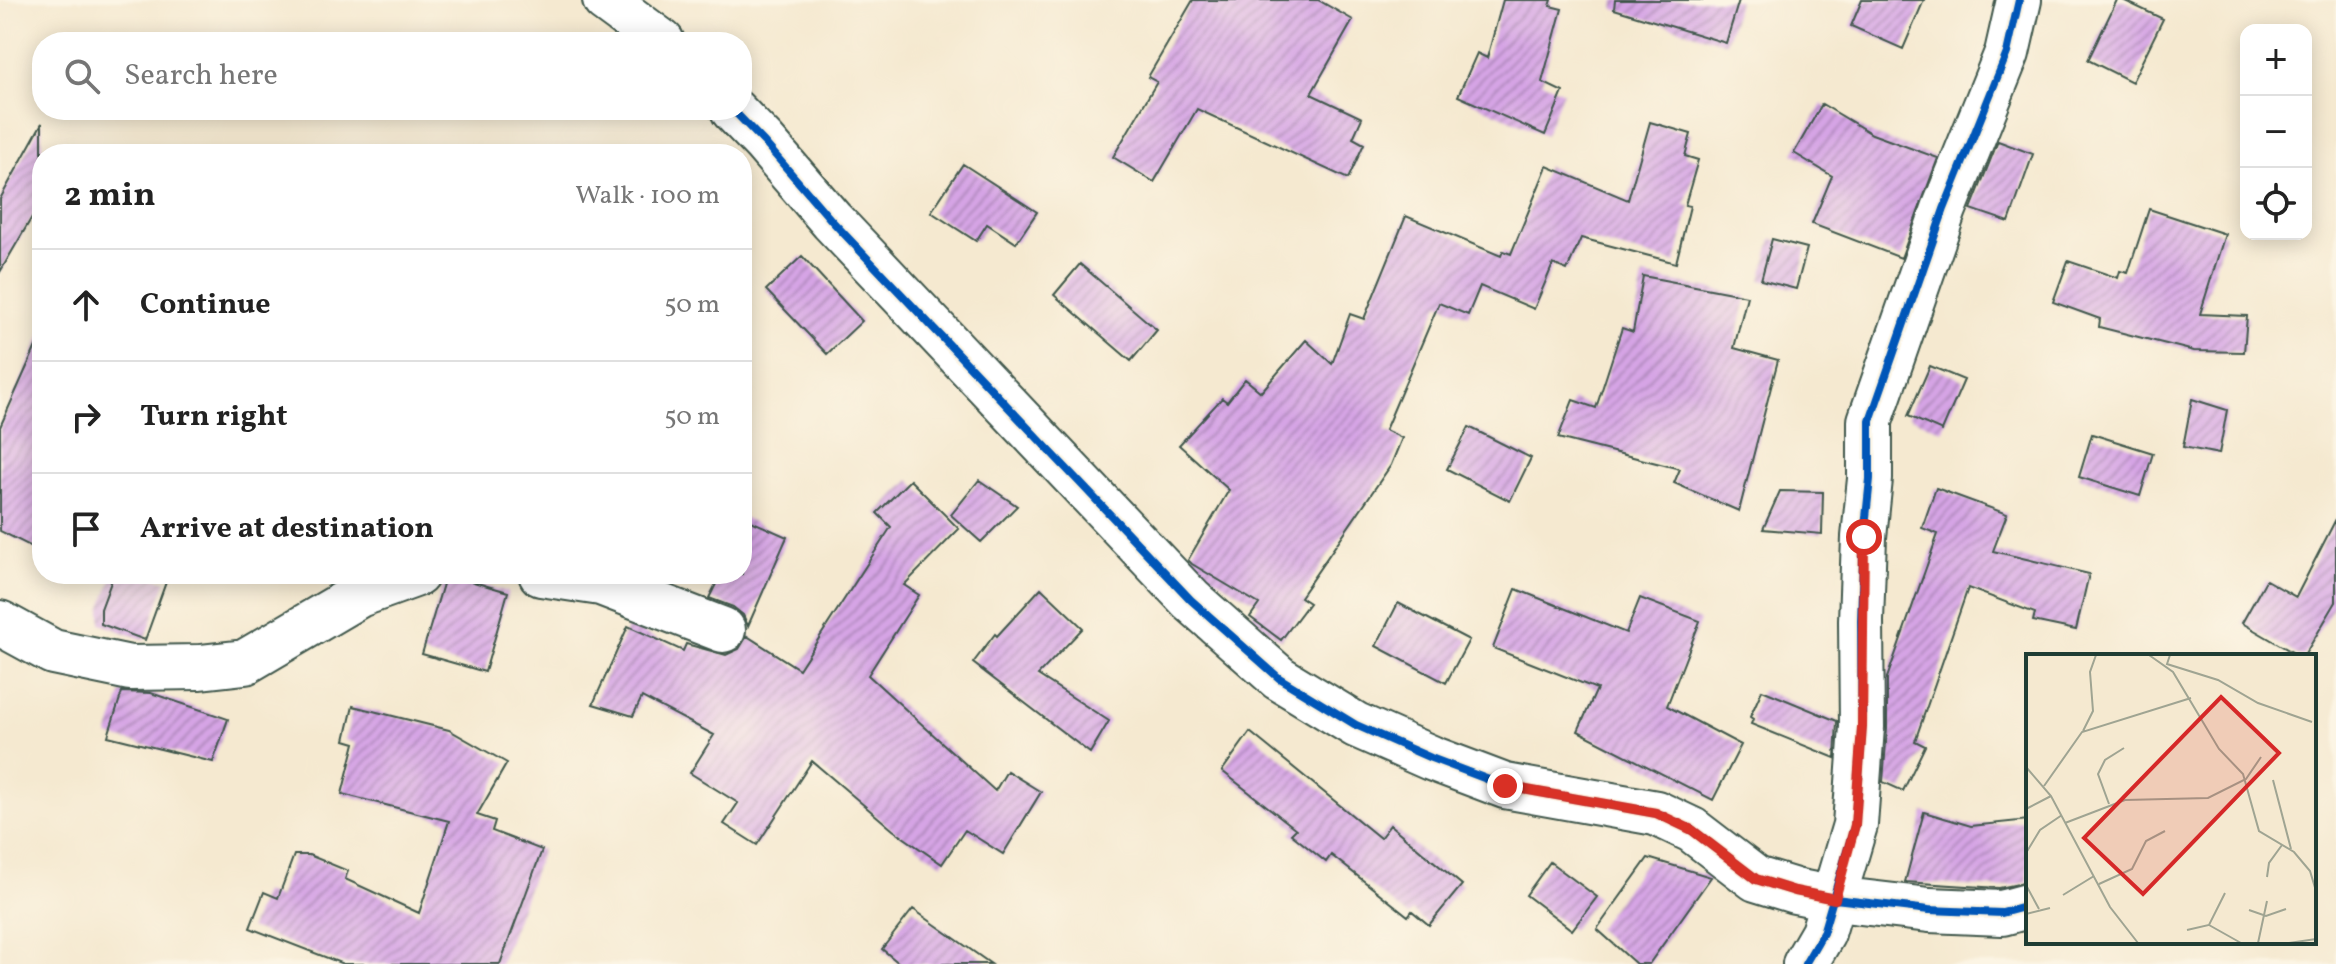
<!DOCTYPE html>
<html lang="en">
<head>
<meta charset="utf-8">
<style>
  body { margin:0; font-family:Vollkorn,serif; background:#f6f6f6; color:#222 }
  .controls { position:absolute; right:24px; top:24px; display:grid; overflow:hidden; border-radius:16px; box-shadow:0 4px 20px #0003 }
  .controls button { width:72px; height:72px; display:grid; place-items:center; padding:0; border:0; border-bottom:2px solid #e0e0e0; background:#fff; color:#222; font:40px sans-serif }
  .stop { position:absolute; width:24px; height:24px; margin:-18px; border:6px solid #d93025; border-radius:50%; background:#fff }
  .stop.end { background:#d93025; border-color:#fff; box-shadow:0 2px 8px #0008 }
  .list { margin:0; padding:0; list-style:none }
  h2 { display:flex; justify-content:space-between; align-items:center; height:104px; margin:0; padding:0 32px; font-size:34px }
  h2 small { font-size:26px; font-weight:400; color:#767676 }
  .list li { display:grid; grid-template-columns:52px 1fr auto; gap:24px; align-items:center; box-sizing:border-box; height:112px; padding:0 32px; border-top:2px solid #e0e0e0 }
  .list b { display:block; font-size:30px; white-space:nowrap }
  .list em { font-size:26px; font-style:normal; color:#767676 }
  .icon { flex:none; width:44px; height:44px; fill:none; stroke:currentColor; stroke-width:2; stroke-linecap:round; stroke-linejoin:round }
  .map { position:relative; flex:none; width:2336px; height:964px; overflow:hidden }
  .search { position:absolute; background:#fff; box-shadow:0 4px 20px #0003; left:32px; top:32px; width:720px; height:88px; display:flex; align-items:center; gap:20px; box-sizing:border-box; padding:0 28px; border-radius:32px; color:#767676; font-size:30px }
  .panel { position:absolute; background:#fff; box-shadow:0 4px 20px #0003; left:32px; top:144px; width:720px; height:440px; border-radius:32px }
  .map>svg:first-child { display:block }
  .building { fill:url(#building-hatch) }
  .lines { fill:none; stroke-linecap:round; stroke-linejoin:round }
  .minor-casing { stroke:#3f574b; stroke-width:48 }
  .minor { stroke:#fff; stroke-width:44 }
  .cycleway-casing { stroke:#fcf5e5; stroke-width:13 }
  .cycleway { stroke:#0057b8; stroke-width:8 }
  .route { stroke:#d93025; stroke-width:10 }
  .inset-road { fill:none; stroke:#9fa492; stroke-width:2 }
  .view { fill:#d62828; fill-opacity:0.15; stroke:#d62828; stroke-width:4 }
  .inset-edge { fill:none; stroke:#1f3d34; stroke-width:4 }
</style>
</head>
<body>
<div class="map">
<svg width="2336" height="964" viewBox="0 0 2336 964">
  <defs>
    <pattern id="building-hatch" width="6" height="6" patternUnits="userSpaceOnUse" patternTransform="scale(2)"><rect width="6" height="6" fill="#d6a4e5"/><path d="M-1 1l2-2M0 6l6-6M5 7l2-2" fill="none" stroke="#ad87ba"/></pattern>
  </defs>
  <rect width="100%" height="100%" fill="#fcf5e5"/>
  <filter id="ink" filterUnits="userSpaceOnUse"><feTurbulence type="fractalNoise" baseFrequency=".0125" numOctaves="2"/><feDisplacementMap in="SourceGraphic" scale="16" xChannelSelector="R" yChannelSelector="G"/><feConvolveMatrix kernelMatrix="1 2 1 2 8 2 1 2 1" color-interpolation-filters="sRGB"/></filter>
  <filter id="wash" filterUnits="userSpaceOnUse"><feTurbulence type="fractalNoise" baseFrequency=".006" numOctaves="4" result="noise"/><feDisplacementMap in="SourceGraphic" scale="32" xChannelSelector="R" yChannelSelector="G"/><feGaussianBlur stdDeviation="1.8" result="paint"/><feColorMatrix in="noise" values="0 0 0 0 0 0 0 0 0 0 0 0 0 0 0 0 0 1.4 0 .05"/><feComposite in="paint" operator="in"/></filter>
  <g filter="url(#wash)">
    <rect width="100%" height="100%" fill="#f5e9d0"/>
    <g id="blocks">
      <path class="building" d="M1193,0H1318L1353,20L1311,94L1362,118L1353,138L1364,144L1348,179L1197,109L1154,182L1113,157L1157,82L1148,77Z
        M1503,0H1552L1550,6L1562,9L1542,82L1563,92L1545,135L1458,96L1477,53L1487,58Z
        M1615,0H1739L1726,43L1614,9Z
        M1862,0H1924L1903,49L1851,26Z
        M2117,0H2123L2163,19L2132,82L2088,60Z
        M1822,104L1872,134L1938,158L1901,258L1812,224L1832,176L1794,153Z
        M1650,122L1691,134L1685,156L1698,160L1685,205L1690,206L1676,263L1581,238L1567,270L1553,264L1534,309L1480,286L1468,315L1439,303L1385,430L1402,438L1391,465L1300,597L1309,603L1281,640L1250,617L1259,604L1192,564L1188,560L1229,490L1179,445L1222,398L1227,402L1245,379L1261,392L1306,340L1332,364L1350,314L1364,319L1406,216L1501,256L1503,251L1511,254L1547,166L1628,200Z
        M42,123V200L0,272V199Z
        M1998,141L2033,154L2009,222L1971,209Z
        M963,164L1037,212L1016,243L987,224L976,241L931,212Z
        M2149,209L2225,234L2200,314L2247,316L2244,352L2194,351L2099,327L2100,319L2053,302L2068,261L2118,278L2120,271L2128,273Z
        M1772,239L1807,248L1796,289L1761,280Z
        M802,256L862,321L827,354L766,290Z
        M1080,264L1157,330L1131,361L1054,295Z
        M1643,276L1747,296L1734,348L1778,360L1739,511L1674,483L1680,469L1558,438L1573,400L1596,408L1622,328L1633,332Z
        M42,333V552L0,531V427Z
        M1930,366L1964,380L1942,431L1908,416Z
        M2192,399L2227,410L2219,454L2183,447Z
        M1469,427L1531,458L1510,501L1447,469Z
        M2092,434L2153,453L2140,496L2079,477Z
        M910,480L959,529L904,585L919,595L868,675L995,791L1007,771L1041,792L1003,854L965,830L942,864L893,830L812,761L757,845L724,824L738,803L690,773L714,735L642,697L633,716L593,704L628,626L683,651L686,644L726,655L739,649L747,636L799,669L891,527L877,513Z
        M979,480L1017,506L981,542L951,515Z
        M1936,488L2007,514L1993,551L2089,574L2076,630L2033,621L2035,613L1968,588L1915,741L1925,746L1903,791L1883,782L1887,729V678L1938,534L1922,528Z
        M1780,491L1823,492L1822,534L1763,529Z
        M742,517L787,537L748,626L743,615L733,607L709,598L721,574H742Z
        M2336,519V602L2304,656H2299L2242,623L2266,580L2296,597Z
        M114,574H145L166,582L145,640L101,624V609Z
        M446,574L508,592L485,672L422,654Z
        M1041,588L1083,628L1038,675L1109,721L1090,753L973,663L995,634L997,636Z
        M1516,589L1626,633L1640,598L1700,621L1667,706L1741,745L1713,800L1578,731L1597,689L1493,648Z
        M1398,603L1469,640L1446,683L1376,646Z
        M1762,690L1837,721L1835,758L1751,724L1753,719L1750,717Z
        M122,692L151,693L228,719L213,762L108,736Z
        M353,706L449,730L507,763L477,815L495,821L492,831L542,850L500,964H343L250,928L264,892L278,898L294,855H309L348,871L345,879L419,913L449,821L342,794L355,743L345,740Z
        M1250,732L1380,838L1390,825L1462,885L1429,925L1412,911L1408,916L1331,855L1326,862L1291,834L1296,829L1222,771Z
        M1924,812L1971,826L2028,820V882L1999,888L1905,882Z
        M1648,858L1711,877L1649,964H1636L1597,929Z
        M1550,862L1597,897L1572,930L1526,895Z
        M913,909L991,964H900L882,949Z"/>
    </g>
  </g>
  <g filter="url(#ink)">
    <use href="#blocks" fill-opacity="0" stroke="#3f574b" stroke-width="2"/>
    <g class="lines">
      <g class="minor-casing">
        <path id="minor" d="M605,0L662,42
          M733,110L764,142L832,221L1191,600L1279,678L1356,725L1431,758L1505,786L1656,813L1692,830L1756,879L1795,891L1835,899L1929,910L2002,913L2028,906
          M541,574L601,583L723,630
          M0,623L53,652L130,668L200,667L245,662L359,595L417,574
          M1805,964L1823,933L1855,825L1862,727L1861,621L1864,537L1870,479V421L1944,209L2007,53L2019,0"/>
      </g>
      <use href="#minor" class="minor"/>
      <g class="cycleway-casing">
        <path id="cycleway" d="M733,110L764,142L832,221L1191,600L1279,678L1356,725L1431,758L1505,786L1656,813L1692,830L1756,879L1795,891L1835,899L1929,910L2002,913L2028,906
          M1805,964L1823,933L1855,825L1862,727L1861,621L1864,537L1870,479V421L1944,209L2007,53L2019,0"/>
      </g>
      <use href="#cycleway" class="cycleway"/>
    </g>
  </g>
  <g class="lines" filter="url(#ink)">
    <path class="route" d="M1505,786L1656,813L1692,830L1756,879L1795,891L1835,899L1855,825L1862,727L1864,537"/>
  </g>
  <g transform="translate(2026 654)">
    <rect width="290" height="290" fill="#f5e9d0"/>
    <path class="inset-road" d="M123,1L147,18L193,95L217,120L233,177L268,198L284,217L290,237M144,1L141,10L192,26L232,49L286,68M57,77L67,57L64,18L70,1M0,113L25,142L84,253L112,289M247,126L265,195M18,132L56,78L165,44M83,150L72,120L79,106L98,94M0,155L25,142M39,169L99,146L182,144L220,125L235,103M0,199L14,176L36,161M241,223L243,209L256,191M73,230L106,215L120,187L139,177M0,231L13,255M37,241L68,222M223,256L240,262L260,255M0,260L24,254M183,271L215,289M161,276L183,271L199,239M232,289L241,247M263,289L290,285"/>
    <path class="view" d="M195,43L253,99L117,240L58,184Z"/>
    <rect width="290" height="290" class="inset-edge"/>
  </g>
</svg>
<div class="controls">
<button>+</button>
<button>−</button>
<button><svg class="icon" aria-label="locate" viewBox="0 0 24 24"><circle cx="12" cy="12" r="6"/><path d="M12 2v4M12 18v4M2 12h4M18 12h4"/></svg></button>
</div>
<div class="stop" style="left:1864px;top:537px"></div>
<div class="stop end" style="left:1505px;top:786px"></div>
<div class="search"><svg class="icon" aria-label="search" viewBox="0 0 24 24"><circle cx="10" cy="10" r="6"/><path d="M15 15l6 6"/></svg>Search here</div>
<section class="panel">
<h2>2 min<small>Walk · 100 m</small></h2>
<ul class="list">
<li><svg class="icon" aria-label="ahead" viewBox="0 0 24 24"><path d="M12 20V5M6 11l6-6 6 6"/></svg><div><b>Continue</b></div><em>50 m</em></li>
<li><svg class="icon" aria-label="right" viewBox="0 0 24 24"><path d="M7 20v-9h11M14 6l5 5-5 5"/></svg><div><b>Turn right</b></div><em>50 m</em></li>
<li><svg class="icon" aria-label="arrive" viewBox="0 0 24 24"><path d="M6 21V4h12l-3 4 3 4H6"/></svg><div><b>Arrive at destination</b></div></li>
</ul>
</section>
</div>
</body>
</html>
